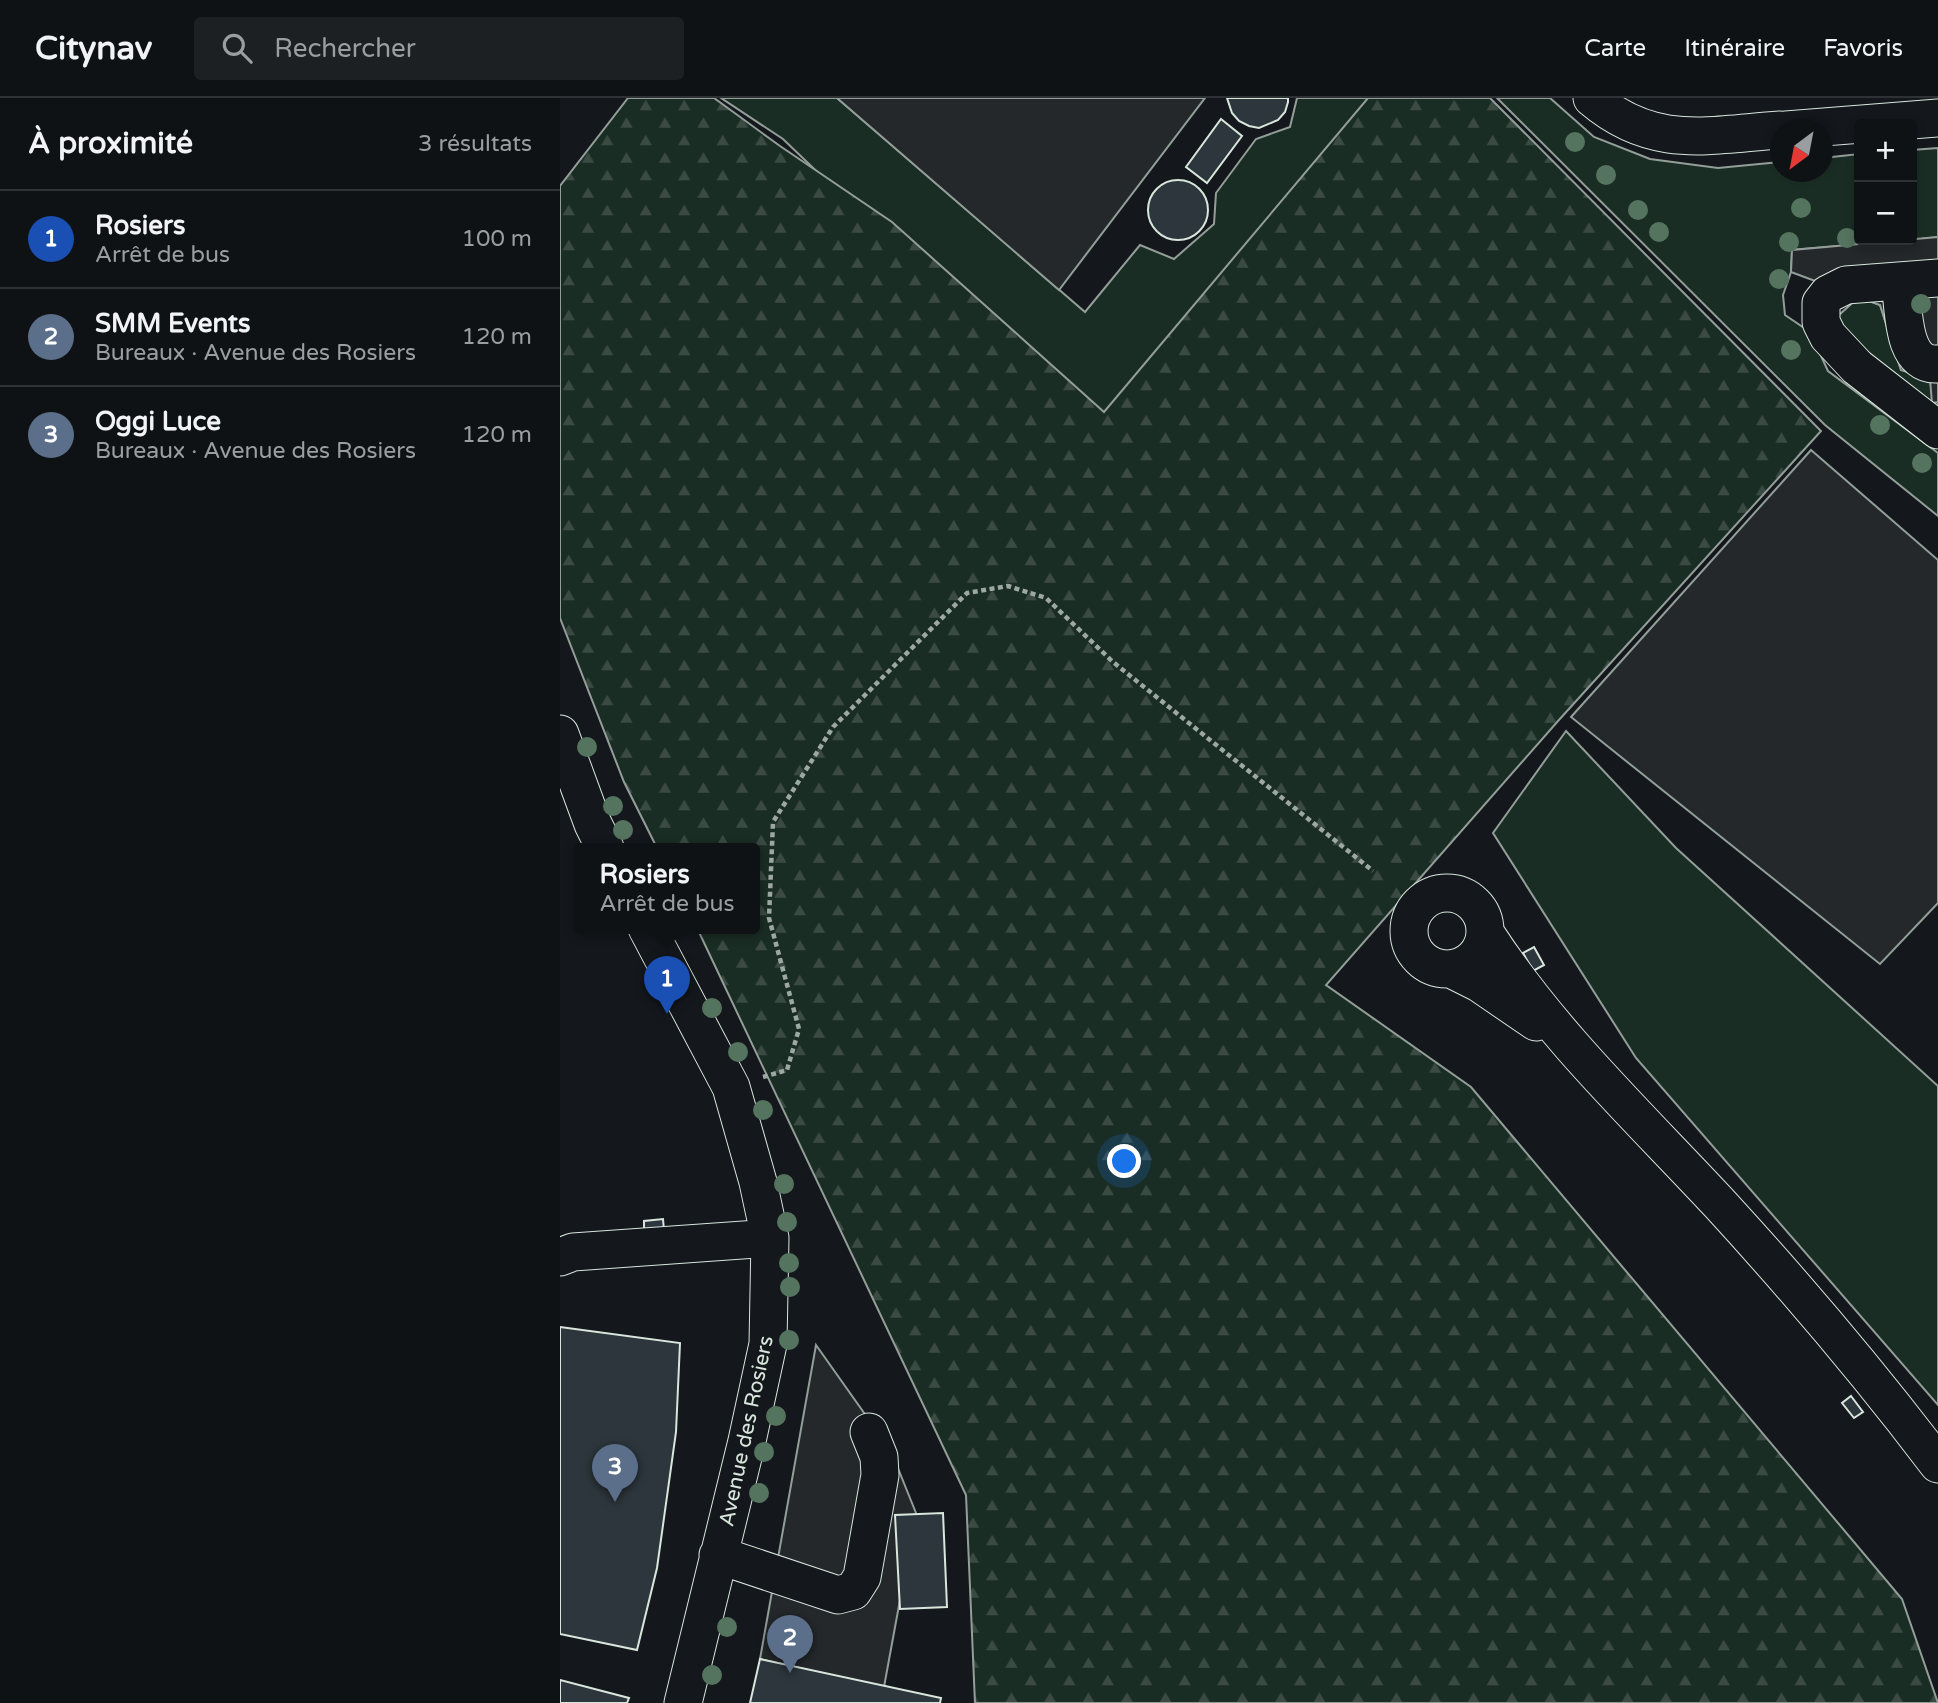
<!DOCTYPE html>
<html lang="fr">
<head>
<meta charset="utf-8">
<style>
  body { margin:0; font-family:"Varela Round",sans-serif; background:#1d2022; color:#f1f3f6 }
  .controls { position:absolute; right:21px; top:21px; display:grid; overflow:hidden; border-radius:7px; box-shadow:0 4px 10px #0003 }
  .controls button { width:63px; height:63px; display:grid; place-items:center; padding:0; border:0; border-bottom:2px solid #2f3234; background:#0f1215; color:#f1f3f6; font:35px sans-serif }
  .compass { position:absolute; left:1210px; top:21px; width:63px; height:63px; border-radius:50%; background:#0f1215; box-shadow:0 4px 10px #0003; rotate:212deg }
  .you { position:absolute; left:565px; top:1064px; width:24px; height:24px; margin:-18px; border:5px solid #fff; border-radius:50%; background:#1a73e8; box-shadow:0 0 0 10px #1a73e833 }
  .badge { display:grid; place-items:center; width:46px; height:46px; border-radius:50%; background:#d93025; color:#fff; font-size:23px; font-weight:700 }
  .pin { position:absolute; translate:-50% -58px; filter:drop-shadow(0 2px 4px #0008) }
  .pin::after { content:''; position:absolute; top:37px; width:24px; height:21px; background:inherit; clip-path:polygon(0 0,100% 0,50% 100%) }
  .popup { position:absolute; left:14px; top:745px; width:186px; height:91px; box-sizing:border-box; display:grid; place-content:center; border-radius:7px; background:#0f1215; filter:drop-shadow(0 2px 5px #0005); font-size:23px; white-space:nowrap; color:#9b9ea0 }
  .popup b { font-size:26px; color:#f1f3f6 }
  .popup::after { content:''; position:absolute; left:50%; top:100%; margin-left:-14px; border:14px solid transparent; border-top-color:#0f1215 }
  .list { margin:0; padding:0; list-style:none }
  h2 { display:flex; justify-content:space-between; align-items:center; height:91px; margin:0; padding:0 28px; font-size:30px }
  h2 small { font-size:23px; font-weight:400; color:#9b9ea0 }
  .list li { display:grid; grid-template-columns:46px 1fr auto; gap:21px; align-items:center; box-sizing:border-box; height:98px; padding:0 28px; border-top:2px solid #2f3234 }
  .list b { display:block; font-size:26px; white-space:nowrap }
  .list p { margin:0; font-size:23px; white-space:nowrap; color:#9b9ea0 }
  .list em { font-size:23px; font-style:normal; color:#9b9ea0 }
  .icon { flex:none; width:38px; height:38px; fill:none; stroke:currentColor; stroke-width:2; stroke-linecap:round; stroke-linejoin:round }
  .map { position:relative; flex:none; width:1378px; height:1605px; overflow:hidden }
  header { display:flex; align-items:center; gap:42px; box-sizing:border-box; height:98px; padding:0 35px; background:#0f1215; border-bottom:2px solid #2f3234 }
  header strong { font-size:33px }
  nav { display:flex; gap:38px; margin-inline-start:auto; font-size:24px }
  .search { width:490px; height:63px; background:#1d2022; display:flex; align-items:center; gap:18px; box-sizing:border-box; padding:0 24px; border-radius:7px; color:#9b9ea0; font-size:26px }
  main { display:flex }
  aside { flex:1; background:#0f1215 }
  .map>svg:first-child { display:block }
  .grass { fill:#1a2d24; stroke:#939e99; stroke-width:2 }
  .forest { fill:url(#forest-firs); stroke:#939e99; stroke-width:2 }
  .parking { fill:#24282b; stroke:#939e99; stroke-width:2 }
  .building { fill:#2c363c; stroke:#d8e6dc; stroke-width:2 }
  .lines { fill:none; stroke-linecap:round; stroke-linejoin:round }
  .minor-casing { stroke:#d8e6dc; stroke-width:39 }
  .path { stroke:#9da8a2; stroke-width:4.5; stroke-dasharray:5 3.5; stroke-linecap:butt }
  .minor { stroke:#14181c; stroke-width:37 }
  .tree { fill:#55745f }
  .labels { text-anchor:middle; stroke-width:5; stroke-linejoin:round; paint-order:stroke }
  .street-label { font-size:21px; fill:#d8e6dc; stroke:#14181c }
</style>
</head>
<body>
<header>
<strong>Citynav</strong>
<div class="search"><svg class="icon" aria-label="search" viewBox="0 0 24 24"><circle cx="10" cy="10" r="6"/><path d="M15 15l6 6"/></svg>Rechercher</div>
<nav><a>Carte</a><a>Itinéraire</a><a>Favoris</a></nav>
</header>
<main>
<aside>
<h2>À proximité<small>3 résultats</small></h2>
<ul class="list">
<li><span class="badge" style="background:#1a4fb4">1</span><div><b>Rosiers</b><p>Arrêt de bus</p></div><em>100 m</em></li>
<li><span class="badge" style="background:#5c6f8a">2</span><div><b>SMM Events</b><p>Bureaux · Avenue des Rosiers</p></div><em>120 m</em></li>
<li><span class="badge" style="background:#5c6f8a">3</span><div><b>Oggi Luce</b><p>Bureaux · Avenue des Rosiers</p></div><em>120 m</em></li>
</ul>
</aside>
<div class="map">
<svg width="1378" height="1605" viewBox="0 0 1378 1605">
  <defs>
    <pattern id="forest-firs" width="22" height="20" patternUnits="userSpaceOnUse" patternTransform="scale(1.75)"><rect width="22" height="20" fill="#1a2d24"/><path d="M5 1l3.5 6h-7zM16 11l3.5 6h-7z" fill="#3b4b43"/></pattern>
  </defs>
  <rect width="100%" height="100%" fill="#14181c"/>
  <path class="grass" d="M161,0H277L525,214L580,147L614,161L654,126L656,95L696,41L730,29L737,0H813L549,431L445,254L223,41Z
    M937,0H990L1034,39L1090,61L1158,70L1220,64V74H1262L1263,60L1299,56V142H1350L1232,152L1231,174L1223,197L1225,217L1250,234L1268,273L1378,355V418L1265,327Z
    M1378,50V139L1352,142V52Z
    M1299,199L1320,207L1341,272L1370,281L1373,305L1378,304V317L1278,248L1279,217Z
    M1006,633L1116,750L1378,988V1307L1076,960L933,735Z"/>
  <path class="forest" d="M68,0H154L220,48L332,124L544,314L808,0H930L1261,333L998,623L766,887L911,989L1342,1501L1378,1605H415L406,1397L137,830H194V750H97L64,684L0,520V88Z"/>
  <path class="parking" d="M277,0H645L499,192Z
    M1378,139V304L1372,305L1370,281L1341,272L1320,207L1231,174L1232,152Z
    M1251,352L1378,462V805L1320,866L1011,619Z
    M256,1247L331,1353L356,1415L324,1589L200,1561Z"/>
  <path class="building" d="M667,0H728V4L725,14L718,22L699,30L689,28L679,23L672,15Z
    M661,21L682,38L647,85L626,69Z
    M588 112a30 30 0 1 1 60 0a30 30 0 1 1-60 0Z
    M974,849L984,867L973,873L963,855Z
    M103,1121L104,1132L84,1134V1123Z
    M0,1229L120,1245L116,1334L97,1470L77,1552L0,1536Z
    M1291,1298L1303,1314L1294,1320L1282,1305Z
    M383,1415L387,1509L340,1511L335,1417Z
    M200,1561L381,1600L380,1605H190Z
    M0,1582L69,1600L67,1605H0Z"/>
  <g class="lines">
    <g class="minor-casing">
      <path id="minor" d="M1032,0C1093,52 1147,37 1220,32
        M1226,32L1378,20
        M1378,180L1286,187L1268,196L1261,205V224L1268,238L1297,269L1378,332
        M1340,183C1344,210 1341,269 1378,266
        M0,636L33,726L45,750
        M849 833a38 38 0 1 1 76 0a38 38 0 1 1-76 0Z
        M87,830L171,989L198,1084L210,1140L208,1246L187,1343L123,1605
        M926,836C991,936 1078,1018 1159,1105C1236,1189 1309,1275 1378,1366
        M891,871L919,885L976,924
        M0,1159L13,1154L210,1140
        M158,1457L278,1497L293,1493L302,1479L320,1377L319,1359L309,1334"/>
    </g>
    <path class="path" d="M203,979L227,972L239,931L209,820L213,724L273,629L407,495L448,488L486,500L553,564L813,773"/>
    <use href="#minor" class="minor"/>
  </g>
  <g class="tree">
    <circle cx="1015" cy="44" r="10"/>
    <circle cx="1046" cy="77" r="10"/>
    <circle cx="1241" cy="110" r="10"/>
    <circle cx="1078" cy="112" r="10"/>
    <circle cx="1099" cy="134" r="10"/>
    <circle cx="1287" cy="140" r="10"/>
    <circle cx="1229" cy="144" r="10"/>
    <circle cx="1219" cy="181" r="10"/>
    <circle cx="1361" cy="206" r="10"/>
    <circle cx="1231" cy="252" r="10"/>
    <circle cx="1320" cy="327" r="10"/>
    <circle cx="1362" cy="365" r="10"/>
    <circle cx="27" cy="649" r="10"/>
    <circle cx="53" cy="708" r="10"/>
    <circle cx="63" cy="732" r="10"/>
    <circle cx="152" cy="910" r="10"/>
    <circle cx="178" cy="954" r="10"/>
    <circle cx="203" cy="1012" r="10"/>
    <circle cx="224" cy="1086" r="10"/>
    <circle cx="227" cy="1124" r="10"/>
    <circle cx="229" cy="1165" r="10"/>
    <circle cx="230" cy="1189" r="10"/>
    <circle cx="229" cy="1242" r="10"/>
    <circle cx="216" cy="1318" r="10"/>
    <circle cx="204" cy="1354" r="10"/>
    <circle cx="199" cy="1395" r="10"/>
    <circle cx="167" cy="1529" r="10"/>
    <circle cx="152" cy="1577" r="10"/>
  </g>
  <g class="labels">
    <g class="street-label">
      <text transform="translate(186 1333) rotate(-78)" y="7">Avenue des Rosiers</text>
    </g>
  </g>
</svg>
<div class="controls">
<button>+</button>
<button>−</button>
</div>
<svg class="compass" viewBox="-18 -18 36 36"><path d="M0-13l5 13h-10z" fill="#e53935"/><path d="M0 13l5-13h-10z" fill="#9b9ea0"/></svg>
<div class="you"></div>
<div class="pin badge" style="left:107px;top:916px;background:#1a4fb4">1</div>
<div class="popup"><b>Rosiers</b>Arrêt de bus</div>
<div class="pin badge" style="left:230px;top:1575px;background:#5c6f8a">2</div>
<div class="pin badge" style="left:55px;top:1404px;background:#5c6f8a">3</div>
</div>
</main>
</body>
</html>
